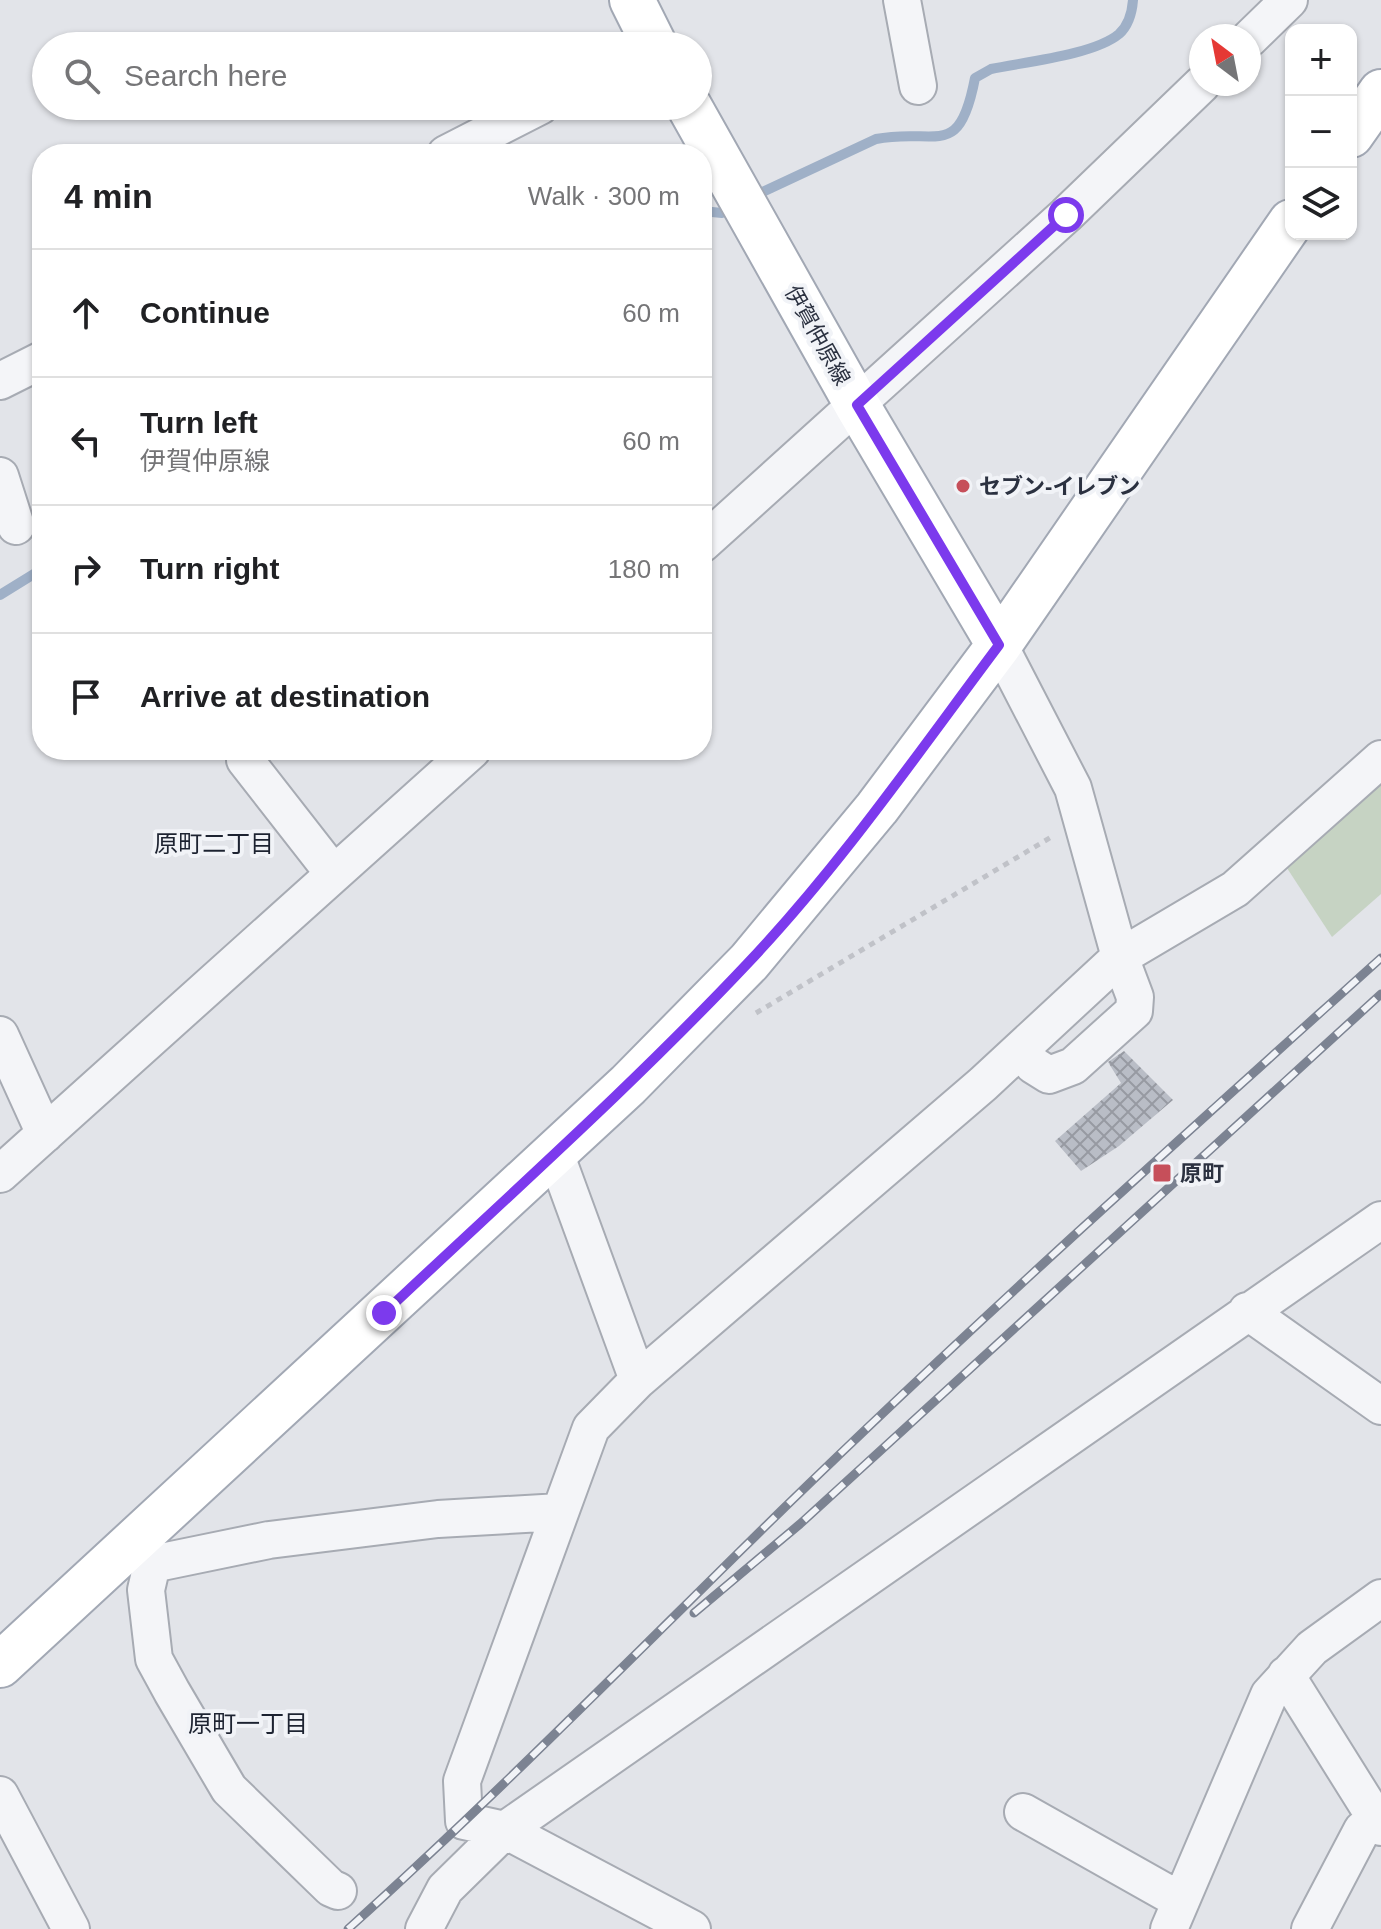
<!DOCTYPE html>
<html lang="en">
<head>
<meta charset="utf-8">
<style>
  body { margin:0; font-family:Arial,"Noto Sans JP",sans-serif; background:#f2f2f2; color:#202124 }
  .controls { position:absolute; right:24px; top:24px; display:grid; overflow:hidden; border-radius:16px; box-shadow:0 2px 6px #0004 }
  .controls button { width:72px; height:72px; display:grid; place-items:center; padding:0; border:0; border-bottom:2px solid #e0e0e0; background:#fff; color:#202124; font:40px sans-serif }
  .compass { position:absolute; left:1189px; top:24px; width:72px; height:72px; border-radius:50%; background:#fff; box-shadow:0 2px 6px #0004; rotate:328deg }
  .stop { position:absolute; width:24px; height:24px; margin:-18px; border:6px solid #7c3aed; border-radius:50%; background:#fff }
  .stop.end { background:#7c3aed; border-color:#fff; box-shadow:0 2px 8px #0008 }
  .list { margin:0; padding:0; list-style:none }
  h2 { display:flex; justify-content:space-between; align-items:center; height:104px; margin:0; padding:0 32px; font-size:34px }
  h2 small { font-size:26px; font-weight:400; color:#757577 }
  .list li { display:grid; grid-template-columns:52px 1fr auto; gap:24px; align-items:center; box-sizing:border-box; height:128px; padding:0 32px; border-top:2px solid #e0e0e0 }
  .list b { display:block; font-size:30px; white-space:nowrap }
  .list p { margin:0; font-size:26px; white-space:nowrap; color:#757577 }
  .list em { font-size:26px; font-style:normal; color:#757577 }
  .icon { flex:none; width:44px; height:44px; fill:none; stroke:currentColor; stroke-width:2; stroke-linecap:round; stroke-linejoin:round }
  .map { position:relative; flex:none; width:1381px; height:1929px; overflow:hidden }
  .search { position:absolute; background:#fff; box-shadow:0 2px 6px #0004; left:32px; top:32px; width:680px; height:88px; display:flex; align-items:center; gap:20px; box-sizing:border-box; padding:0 28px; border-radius:44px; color:#757577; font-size:30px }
  .panel { position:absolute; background:#fff; box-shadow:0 2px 6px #0004; left:32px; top:144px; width:680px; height:616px; border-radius:32px }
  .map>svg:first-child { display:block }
  .green { fill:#c6d3c3 }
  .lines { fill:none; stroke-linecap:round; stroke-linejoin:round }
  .stream { stroke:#9fb0c7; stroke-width:10 }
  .building { fill:url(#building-cross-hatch) }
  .minor-casing { stroke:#a7abb3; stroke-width:40 }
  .major-casing { stroke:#a2a8b4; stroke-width:48 }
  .path { stroke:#c0c2c8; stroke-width:5; stroke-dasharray:6 6; stroke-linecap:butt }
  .minor { stroke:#f4f5f8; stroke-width:36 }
  .major { stroke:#fff; stroke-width:44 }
  .rail-casing { stroke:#7c8392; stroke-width:9 }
  .rail { stroke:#f1f3f7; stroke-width:6; stroke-dasharray:18; stroke-linecap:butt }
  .route { stroke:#7c3aed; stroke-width:10 }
  .poi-dot { fill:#c64f5a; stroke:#f1f3f7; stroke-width:3 }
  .labels { text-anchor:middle; stroke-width:8; stroke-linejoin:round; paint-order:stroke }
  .street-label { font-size:22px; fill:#2b3140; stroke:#f1f3f7 }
  .poi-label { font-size:22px; font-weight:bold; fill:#2b3140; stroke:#f1f3f7; text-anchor:start }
  .neighbourhood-label { font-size:24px; fill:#1d2331; stroke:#f1f3f7 }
</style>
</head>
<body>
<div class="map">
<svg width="1381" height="1929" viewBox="0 0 1381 1929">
  <defs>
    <pattern id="building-cross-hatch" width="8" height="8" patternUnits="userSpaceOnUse" patternTransform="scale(2)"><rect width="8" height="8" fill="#b9bdc6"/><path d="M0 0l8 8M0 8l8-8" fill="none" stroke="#979aa2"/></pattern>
  </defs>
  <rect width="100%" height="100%" fill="#e2e4e9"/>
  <path class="green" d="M1381,776V894L1332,937L1285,865Z"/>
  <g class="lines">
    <path class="stream" d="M752,197L876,139C937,127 959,162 975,78L991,69C1024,62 1094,55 1119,34C1129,25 1132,13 1133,0
      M702,211L722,213L734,206
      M0,595L42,569"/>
  </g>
  <path class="building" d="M1124,1051L1173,1100L1119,1146L1081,1171L1055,1141L1121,1083L1108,1062Z"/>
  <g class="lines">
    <g class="minor-casing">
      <path id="minor" d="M902,0L918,86
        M1249,39L1289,0
        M446,154L540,106
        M0,381L42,360
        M0,476L16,526
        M702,544L1066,215L1202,84
        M245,760L334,874
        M0,1035L45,1134
        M1022,1049L1033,1065L1049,1075L1073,1066L1134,1011L1135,997L1120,957L1235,889L1381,759
        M555,1153L638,1380
        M0,1174L472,750
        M1247,1311L1381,1406
        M152,1564L269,1540L438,1519L560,1512
        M152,1564L146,1590L154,1659L172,1692L229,1789L331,1888L338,1891
        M1286,1675L1381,1827
        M0,1795L71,1929
        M1023,1812L1181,1901
        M424,1929L445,1889L505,1830L1381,1220
        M692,1929L505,1830L464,1821L462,1781L591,1428L638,1380L983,1084L1120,957L1073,788L999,645
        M1169,1929L1269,1695L1312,1648L1381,1598
        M1310,1929L1362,1830L1376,1819"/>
    </g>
    <g class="major-casing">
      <path id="major" d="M632,0L655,46
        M689,106L857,405L999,645
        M1351,135L1381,92
        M0,1665L628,1085L749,962L877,808L999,645L1291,222"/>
    </g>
    <path class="path" d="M756,1013L1053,836"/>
    <use href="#minor" class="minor"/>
    <use href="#major" class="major"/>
    <g class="rail-casing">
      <path id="rail" d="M694,1613L800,1524L1381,994
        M348,1929C498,1794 639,1650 784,1508C977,1320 1180,1139 1381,958"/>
    </g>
    <use href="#rail" class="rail"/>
  </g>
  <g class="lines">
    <path class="route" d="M384,1313C506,1198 632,1086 747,964C840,866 918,753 999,645L857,405L1066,215"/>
  </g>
  <g class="poi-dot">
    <circle cx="963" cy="486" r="8"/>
    <rect x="1152" y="1163" width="20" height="20" rx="4"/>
  </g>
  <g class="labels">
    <g class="street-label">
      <text transform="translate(818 335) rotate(61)" y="8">伊賀仲原線</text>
    </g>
    <g class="poi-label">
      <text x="979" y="494">セブン-イレブン</text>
      <text x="1180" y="1181">原町</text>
    </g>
    <g class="neighbourhood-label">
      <text x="214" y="852">原町二丁目</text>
      <text x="248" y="1732">原町一丁目</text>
    </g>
  </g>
</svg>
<div class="controls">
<button>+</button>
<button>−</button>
<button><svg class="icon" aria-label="layers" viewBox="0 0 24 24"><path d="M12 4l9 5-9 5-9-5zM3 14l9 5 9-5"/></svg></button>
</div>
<svg class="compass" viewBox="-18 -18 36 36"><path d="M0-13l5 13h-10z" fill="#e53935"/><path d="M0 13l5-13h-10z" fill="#757577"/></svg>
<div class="stop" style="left:1066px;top:215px"></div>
<div class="stop end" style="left:384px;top:1313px"></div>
<div class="search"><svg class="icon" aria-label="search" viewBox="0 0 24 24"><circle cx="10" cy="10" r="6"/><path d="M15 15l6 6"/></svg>Search here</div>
<section class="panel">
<h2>4 min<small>Walk · 300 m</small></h2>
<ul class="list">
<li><svg class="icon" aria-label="ahead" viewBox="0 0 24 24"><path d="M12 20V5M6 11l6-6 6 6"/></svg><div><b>Continue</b></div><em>60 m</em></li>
<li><svg class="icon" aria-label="left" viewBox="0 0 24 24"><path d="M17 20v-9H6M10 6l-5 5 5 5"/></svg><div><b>Turn left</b><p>伊賀仲原線</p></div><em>60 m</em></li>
<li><svg class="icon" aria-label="right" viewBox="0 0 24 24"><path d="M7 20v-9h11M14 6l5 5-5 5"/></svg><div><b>Turn right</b></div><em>180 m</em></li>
<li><svg class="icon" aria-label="arrive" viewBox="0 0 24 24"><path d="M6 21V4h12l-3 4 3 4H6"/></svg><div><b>Arrive at destination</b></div></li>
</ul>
</section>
</div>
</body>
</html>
